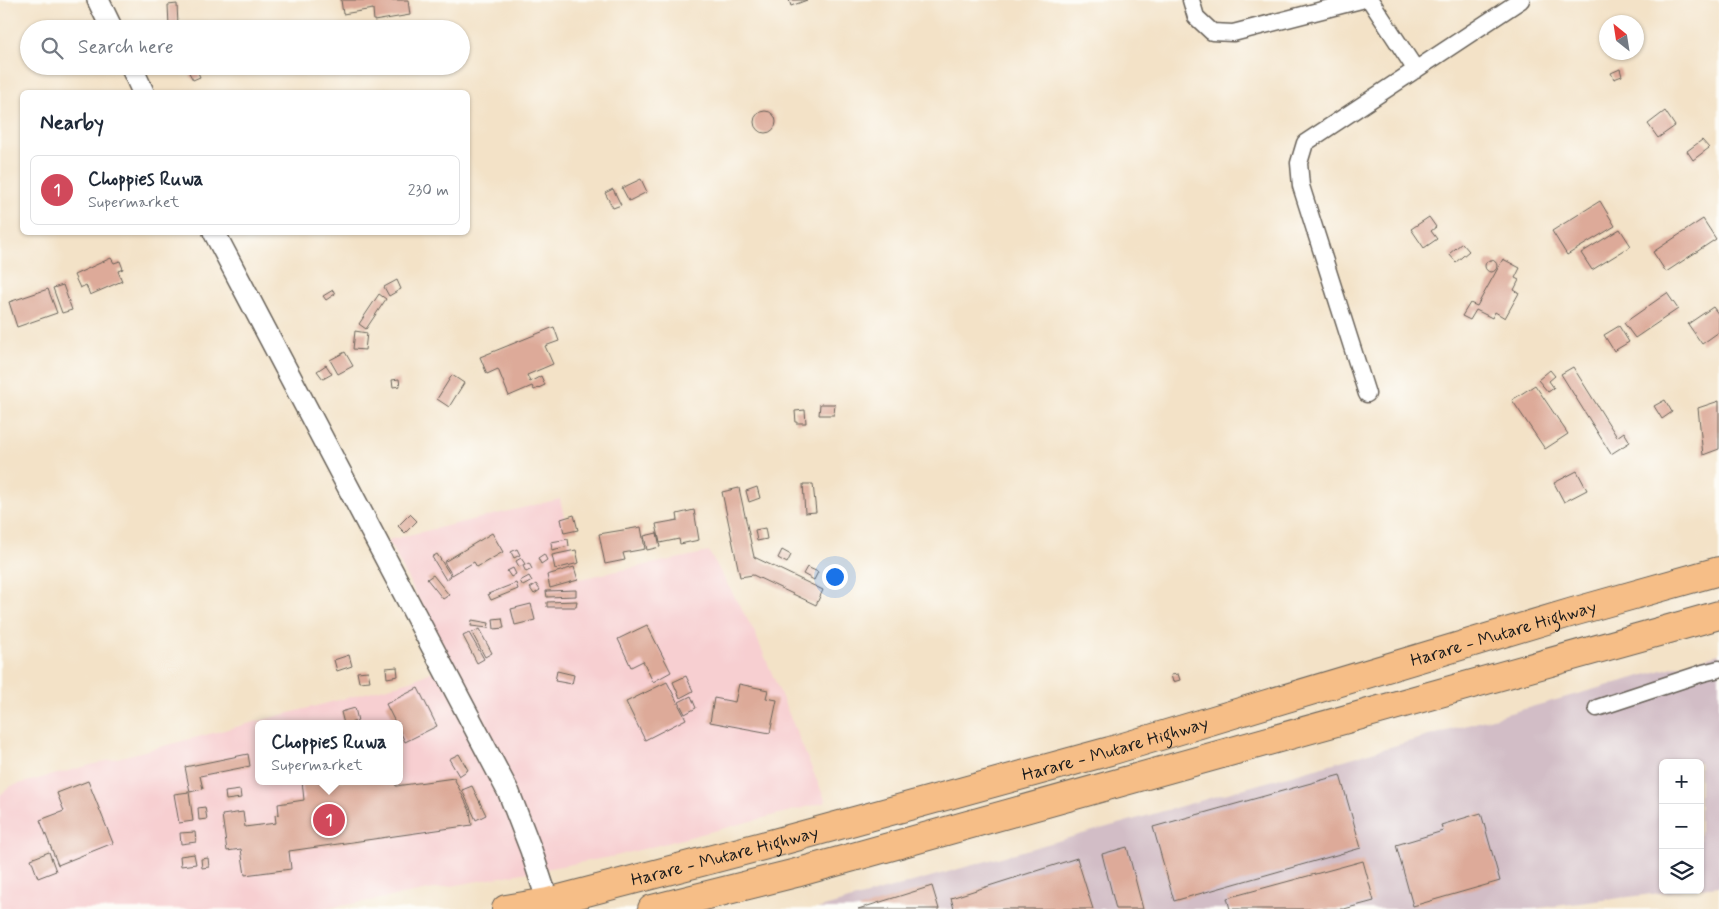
<!DOCTYPE html>
<html lang="en">
<head>
<meta charset="utf-8">
<style>
  body { margin:0; font-family:Mynerve,sans-serif; background:#f6f6f7; color:#1f2937 }
  .controls { position:absolute; right:15px; bottom:15px; display:grid; overflow:hidden; border-radius:8px; box-shadow:0 1px 4px #0004 }
  .controls button { width:45px; height:45px; display:grid; place-items:center; padding:0; border:0; border-bottom:1px solid #e0e1e3; background:#fff; color:#1f2937; font:25px sans-serif }
  .compass { position:absolute; left:1599px; top:15px; width:45px; height:45px; border-radius:50%; background:#fff; box-shadow:0 1px 4px #0004; rotate:330deg }
  .you { position:absolute; left:834px; top:576px; width:18px; height:18px; margin:-12px; border:4px solid #fff; border-radius:50%; background:#1a73e8; box-shadow:0 0 0 8px #1a73e833 }
  .badge { display:grid; place-items:center; width:32px; height:32px; border-radius:50%; background:#d1495b; color:#fff; font-size:16px; font-weight:700 }
  .pin { position:absolute; translate:-50% -50%; border:2px solid #fff; box-shadow:0 1px 5px #0006 }
  .popup { position:absolute; left:255px; top:720px; width:148px; height:65px; box-sizing:border-box; display:grid; place-content:center; border-radius:8px; background:#fff; filter:drop-shadow(0 1px 4px #0005); font-size:16px; white-space:nowrap; color:#747a83 }
  .popup b { font-size:19px; color:#1f2937 }
  .popup::after { content:''; position:absolute; left:50%; top:100%; margin-left:-10px; border:10px solid transparent; border-top-color:#fff }
  .list { margin:0; padding:0; list-style:none }
  h2 { display:flex; justify-content:space-between; align-items:center; height:65px; margin:0; padding:0 20px; font-size:21px }
  h2 small { font-size:16px; font-weight:400; color:#747a83 }
  .list li { display:grid; grid-template-columns:32px 1fr auto; gap:15px; align-items:center; box-sizing:border-box; height:70px; margin:0 10px 10px; padding:0 10px; border:1px solid #e0e1e3; border-radius:8px }
  .list b { display:block; font-size:19px; white-space:nowrap }
  .list p { margin:0; font-size:16px; white-space:nowrap; color:#747a83 }
  .list em { font-size:16px; font-style:normal; color:#747a83 }
  .icon { flex:none; width:28px; height:28px; fill:none; stroke:currentColor; stroke-width:2; stroke-linecap:round; stroke-linejoin:round }
  .map { position:relative; flex:none; width:1719px; height:909px; overflow:hidden }
  .search { position:absolute; background:#fff; box-shadow:0 1px 4px #0004; left:20px; top:20px; width:450px; height:55px; display:flex; align-items:center; gap:12px; box-sizing:border-box; padding:0 18px; border-radius:28px; color:#747a83; font-size:19px }
  .panel { position:absolute; background:#fff; box-shadow:0 1px 4px #0004; left:20px; top:90px; width:450px; height:145px; border-radius:8px }
  .map>svg:first-child { display:block }
  .built { fill:#f7cfd1; fill-rule:evenodd }
  .industrial { fill:#d2bdc6 }
  .building { fill:#da9 }
  .lines { fill:none; stroke-linecap:round; stroke-linejoin:round }
  .minor-casing { stroke:#676158; stroke-width:19 }
  .tertiary-casing { stroke:#676158; stroke-width:24 }
  .trunk-casing { stroke:#676158; stroke-width:30 }
  .minor { stroke:#fff; stroke-width:16 }
  .tertiary { stroke:#fff; stroke-width:21 }
  .trunk { stroke:#f6be87; stroke-width:28 }
  .labels { text-anchor:middle; stroke-width:4.5; stroke-linejoin:round; paint-order:stroke }
  .street-label { font-size:18px; fill:#1c1c1c; stroke:#fdfcf7 }
</style>
</head>
<body>
<div class="map">
<svg width="1719" height="909" viewBox="0 0 1719 909">
  <rect width="100%" height="100%" fill="#fdfcf7"/>
  <filter id="ink" filterUnits="userSpaceOnUse"><feTurbulence type="fractalNoise" baseFrequency=".02" numOctaves="2"/><feDisplacementMap in="SourceGraphic" scale="10" xChannelSelector="R" yChannelSelector="G"/><feConvolveMatrix kernelMatrix="1 2 1 2 8 2 1 2 1" color-interpolation-filters="sRGB"/></filter>
  <filter id="wash" filterUnits="userSpaceOnUse"><feTurbulence type="fractalNoise" baseFrequency=".0096" numOctaves="4" result="noise"/><feDisplacementMap in="SourceGraphic" scale="20" xChannelSelector="R" yChannelSelector="G"/><feGaussianBlur stdDeviation="1.12" result="paint"/><feColorMatrix in="noise" values="0 0 0 0 0 0 0 0 0 0 0 0 0 0 0 0 0 1.4 0 .05"/><feComposite in="paint" operator="in"/></filter>
  <g filter="url(#wash)">
    <rect width="100%" height="100%" fill="#f3e2c7"/>
    <path class="built" d="M560,499L579,579L709,552L754,631L826,802L616,856L324,909H0V795L11,786L411,681L451,663L388,540ZM259,724H399V781H259Z"/>
    <path class="industrial" d="M1719,654V886L1700,888V763H1663V890H1685L1531,909H817Z"/>
    <g id="blocks">
      <path class="building" d="M341,0H408L410,15L374,21L373,9L343,14Z
        M789,0H807L791,6Z
        M177,4L178,25L169,26L168,5Z
        M398,24L399,29H377V28Z
        M187,66H195L200,77L193,80L186,67Z
        M1620,69L1622,76L1614,79L1611,73Z
        M1665,111L1675,126L1658,138L1648,124Z
        M754 122a11 11 0 1 1 22 0a11 11 0 1 1-22 0Z
        M1702,140L1709,148L1693,160L1687,151Z
        M641,179L647,192L629,201L622,188Z
        M613,189L621,205L613,208L605,193Z
        M1600,201L1615,226L1567,255L1552,231Z
        M1429,217L1436,227L1431,231L1437,239L1424,248L1411,229Z
        M1703,219L1716,239L1666,272L1653,252Z
        M1620,229L1631,246L1592,270L1581,253Z
        M1462,243L1469,251L1456,262L1449,254Z
        M111,258L114,263L120,261L123,269L118,271L122,281L90,295L86,285L80,288L74,275Z
        M1503,259L1520,268L1515,278L1519,280L1514,290L1519,293L1505,318L1495,312L1492,318L1476,310L1470,320L1462,316L1470,303L1477,306Z
        M1485 266a6 6 0 1 1 12 0a6 6 0 1 1-12 0Z
        M397,280L401,289L389,296L384,287Z
        M63,285L72,310L62,313L53,288Z
        M48,289L57,313L17,327L9,302Z
        M333,290L335,294L326,300L323,296Z
        M1667,293L1678,309L1635,338L1624,323Z
        M379,294L386,299L366,329L359,324Z
        M1713,307L1719,315V332L1702,344L1688,324Z
        M1619,326L1629,342L1614,351L1604,335Z
        M554,327L559,341L545,346L553,364L527,375L530,382L541,376L545,385L534,390L532,386L509,396L498,369L487,374L480,357Z
        M355,331L367,333L365,350L353,349Z
        M345,352L353,366L338,374L330,360Z
        M326,365L332,374L323,379L317,371Z
        M1573,367L1617,437L1624,432L1630,442L1611,454L1561,374Z
        M1550,370L1555,376L1549,381L1554,388L1548,392L1538,380Z
        M452,375L464,383L449,407L437,399Z
        M399,379L400,386L393,387L392,380Z
        M1535,385L1568,434L1545,449L1512,400Z
        M1665,400L1672,412L1662,419L1654,406Z
        M1719,401V449L1703,455L1698,408Z
        M820,404H835L834,415H819Z
        M805,410L806,423H796L795,411Z
        M1577,471L1587,490L1564,502L1554,483Z
        M803,484H813L816,512L805,513Z
        M757,487L760,498L749,502L746,491Z
        M739,488L754,557L823,590L816,605L753,575L740,577L722,492Z
        M694,510L699,540L680,544L679,539L660,543L656,524L678,520L677,514Z
        M410,514L417,521L405,533L398,526Z
        M574,515L578,530L564,533L561,519Z
        M641,527L645,549L623,553L625,560L605,564L599,534Z
        M765,528L767,539L757,541L755,530Z
        M492,533L503,552L477,567L474,562L452,575L444,562Z
        M657,533L660,547L647,550L644,536Z
        M568,539L569,546L552,550L551,542Z
        M517,549L520,555L514,558L511,552Z
        M576,550L579,563L555,569L552,555Z
        M782,550L791,555L787,563L778,558Z
        M437,554L451,576L446,580L432,557Z
        M544,554L547,560L541,564L538,558Z
        M521,558L525,564L519,567L516,561Z
        M529,563L532,569L526,572L523,566Z
        M574,567L578,580L550,588L547,575Z
        M807,567L818,572L814,580L803,574Z
        M513,568L516,574L511,577L507,571Z
        M433,575L449,595L443,599L427,579Z
        M529,576L532,581L523,586L520,581Z
        M516,583L518,589L491,600L488,594Z
        M536,584L540,590L534,594L530,588Z
        M576,590V596L547,597L546,591Z
        M577,601L576,607H547V602Z
        M531,604L535,620L515,625L511,609Z
        M502,618L504,628L494,629L493,619Z
        M472,620L489,623L488,628L471,626Z
        M647,625L671,672L653,682L643,661L631,667L618,639Z
        M479,629L492,653L485,657L472,633Z
        M469,633L484,659L477,663L463,636Z
        M349,655L352,666L337,671L334,660Z
        M397,667L398,676L387,678L386,668Z
        M368,671L370,681L359,682L357,672Z
        M557,671L574,675L572,684L555,681Z
        M1178,674L1180,680L1173,682L1171,675Z
        M686,676L693,691L680,698L673,682Z
        M667,682L686,719L645,740L626,702Z
        M739,684L768,690L766,698L777,700L770,733L710,722L714,698L735,702Z
        M418,688L437,726L405,742L399,729V724H396L386,704Z
        M691,696L696,708L685,714L679,702Z
        M355,708L358,721L344,724L341,712Z
        M248,754L250,766L200,776L203,789L190,792L185,767Z
        M459,754L468,770L459,776L449,759Z
        M1340,775L1361,848L1174,901L1153,827Z
        M454,778L470,811L472,825L289,851L291,869L245,875L241,849L227,851L222,815L243,812L245,827L276,823L275,815L279,814L278,804L304,800L302,781H395L396,786Z
        M88,781L113,843L58,865L40,820L64,811L57,793Z
        M472,786L486,815L476,820L462,790Z
        M240,790L241,798L226,800L225,792Z
        M189,792L193,821L179,823L174,794Z
        M205,807L207,819L199,820L198,808Z
        M1481,813L1500,881L1413,906L1396,845L1443,831L1441,825Z
        M195,832L196,842L181,844L180,833Z
        M1127,847L1143,909H1116L1102,854Z
        M49,852L56,871L38,878L31,859Z
        M194,854L196,864L181,866L180,856Z
        M208,858L209,867L202,868L201,859Z
        M1077,858L1093,909H954L951,898Z
        M1363,861L1374,901L1344,909H1230L1227,898Z
        M932,886L939,909H858Z"/>
    </g>
  </g>
  <g filter="url(#ink)">
    <use href="#blocks" fill-opacity="0" stroke="#676158" stroke-width="1"/>
    <g class="lines">
      <g class="minor-casing">
        <path id="minor" d="M1191,0L1196,17L1212,32L1233,33L1361,0
          M1370,0L1416,70
          M1367,394L1301,186L1299,163L1305,143L1521,0
          M1597,708L1703,673L1719,669"/>
      </g>
      <g class="tertiary-casing">
        <path id="tertiary" d="M98,0L112,29
          M131,66L143,92
          M214,232L509,793L531,850L548,902L549,909"/>
      </g>
      <g class="trunk-casing">
        <g id="trunk">
          <path id="s1" d="M506,909L548,902L774,843L1110,751L1573,612L1719,571"/>
          <path d="M652,909L796,873L1719,615"/>
        </g>
      </g>
      <use href="#minor" class="minor"/>
      <use href="#tertiary" class="tertiary"/>
      <use href="#trunk" class="trunk"/>
    </g>
  </g>
  <g class="labels">
    <g class="street-label">
      <text dy="6" stroke="none"><textPath href="#s1" startOffset="1035">Harare - Mutare Highway</textPath></text>
      <text dy="6" stroke="none"><textPath href="#s1" startOffset="630">Harare - Mutare Highway</textPath></text>
      <text dy="6" stroke="none"><textPath href="#s1" startOffset="225">Harare - Mutare Highway</textPath></text>
    </g>
  </g>
</svg>
<div class="controls">
<button>+</button>
<button>−</button>
<button><svg class="icon" aria-label="layers" viewBox="0 0 24 24"><path d="M12 4l9 5-9 5-9-5zM3 14l9 5 9-5"/></svg></button>
</div>
<svg class="compass" viewBox="-18 -18 36 36"><path d="M0-13l5 13h-10z" fill="#e53935"/><path d="M0 13l5-13h-10z" fill="#747a83"/></svg>
<div class="you"></div>
<div class="pin badge" style="left:329px;top:820px">1</div>
<div class="popup"><b>Choppies Ruwa</b>Supermarket</div>
<div class="search"><svg class="icon" aria-label="search" viewBox="0 0 24 24"><circle cx="10" cy="10" r="6"/><path d="M15 15l6 6"/></svg>Search here</div>
<section class="panel">
<h2>Nearby<small></small></h2>
<ul class="list">
<li><span class="badge">1</span><div><b>Choppies Ruwa</b><p>Supermarket</p></div><em>230 m</em></li>
</ul>
</section>
</div>
</body>
</html>
